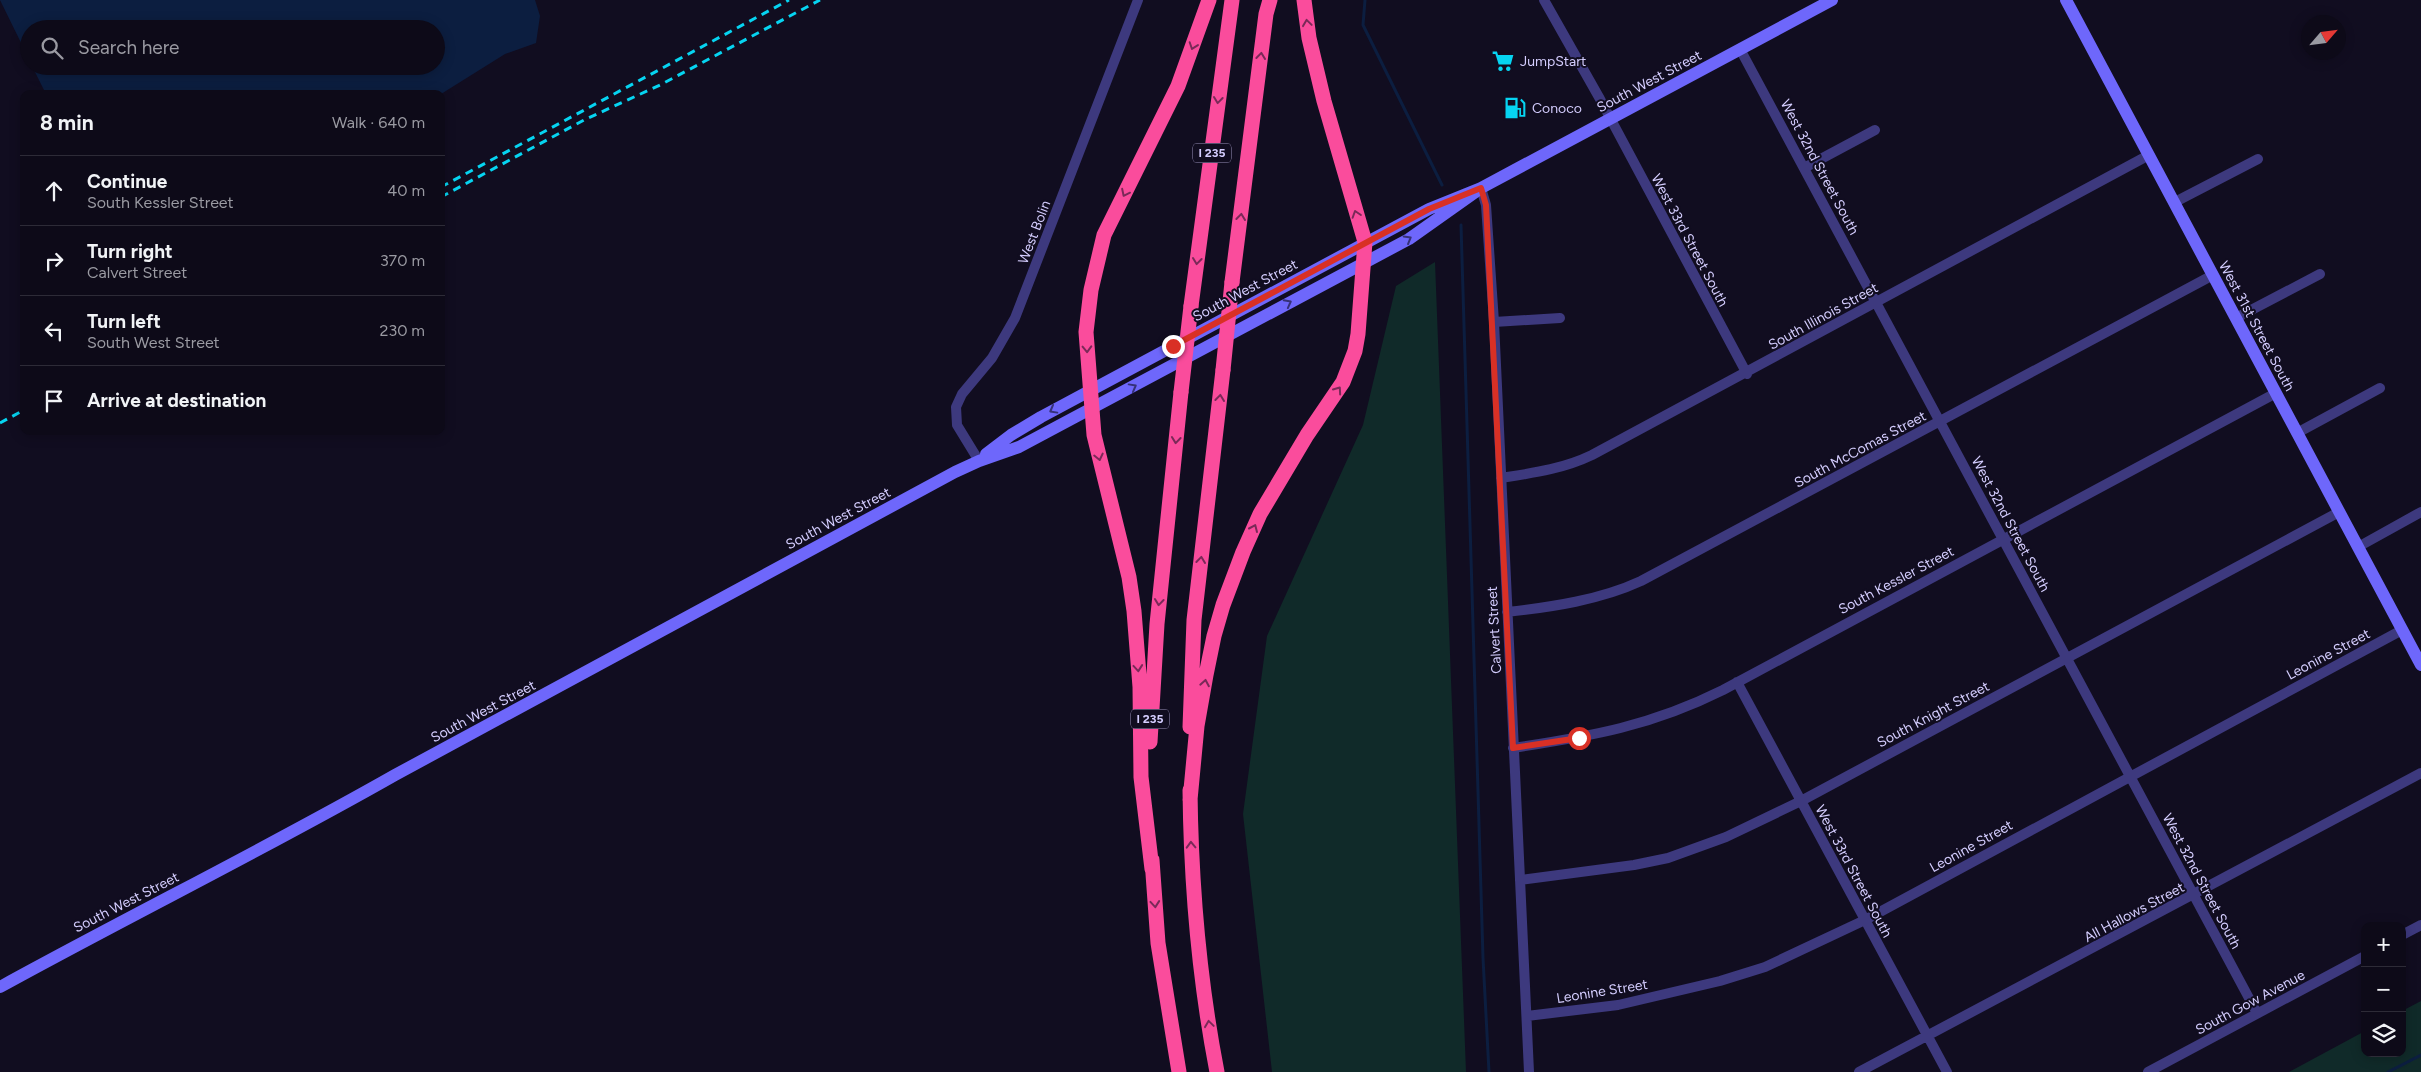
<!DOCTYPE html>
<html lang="en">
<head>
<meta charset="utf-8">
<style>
  body { margin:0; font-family:Figtree,sans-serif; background:#161321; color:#f1f3f6 }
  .controls { position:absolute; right:15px; bottom:15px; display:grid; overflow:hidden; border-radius:10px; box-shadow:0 2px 12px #0003 }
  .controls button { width:45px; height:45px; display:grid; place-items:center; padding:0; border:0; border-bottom:1px solid #2d2b37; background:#0d0a18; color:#f1f3f6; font:25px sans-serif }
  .compass { position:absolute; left:2301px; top:15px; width:45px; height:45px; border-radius:50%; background:#0d0a18; box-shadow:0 2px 12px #0003; rotate:62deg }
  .stop { position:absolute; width:15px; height:15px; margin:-11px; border:4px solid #d93025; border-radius:50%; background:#fff }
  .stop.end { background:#d93025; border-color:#fff; box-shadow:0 1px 5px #0008 }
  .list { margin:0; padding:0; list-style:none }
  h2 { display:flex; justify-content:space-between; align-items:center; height:65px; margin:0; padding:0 20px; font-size:21px }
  h2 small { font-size:16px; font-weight:400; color:#9a9aa2 }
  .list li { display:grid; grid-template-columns:32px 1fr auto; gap:15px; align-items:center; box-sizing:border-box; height:70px; padding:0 20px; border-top:1px solid #2d2b37 }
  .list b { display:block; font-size:19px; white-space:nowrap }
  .list p { margin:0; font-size:16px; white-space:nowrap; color:#9a9aa2 }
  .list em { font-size:16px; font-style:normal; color:#9a9aa2 }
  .icon { flex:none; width:28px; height:28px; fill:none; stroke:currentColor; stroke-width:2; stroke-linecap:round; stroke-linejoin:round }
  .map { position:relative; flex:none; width:2421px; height:1072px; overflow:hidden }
  .search { position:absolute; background:#0d0a18; box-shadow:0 2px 12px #0003; left:20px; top:20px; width:425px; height:55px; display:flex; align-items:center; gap:12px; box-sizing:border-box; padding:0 18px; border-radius:28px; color:#9a9aa2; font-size:19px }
  .panel { position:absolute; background:#0d0a18; box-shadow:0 2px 12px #0003; left:20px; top:90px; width:425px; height:345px; border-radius:10px }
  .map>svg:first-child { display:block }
  .green { fill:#102a29 }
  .water { fill:#0c1e40 }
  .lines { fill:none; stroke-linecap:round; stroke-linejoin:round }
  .stream { stroke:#0c1e40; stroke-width:3 }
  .street { stroke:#3d397e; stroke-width:10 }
  .secondary { stroke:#6e67fb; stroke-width:12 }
  .highway { stroke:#fa4c9c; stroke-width:15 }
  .rail { stroke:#06d4f1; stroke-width:3; stroke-dasharray:8 6; stroke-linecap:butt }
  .highway-bridge { stroke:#fa4c9c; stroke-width:15 }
  .oneway { stroke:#7a2958 }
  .oneway2 { stroke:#363178 }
  .route { stroke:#d93025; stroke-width:6 }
  .labels { text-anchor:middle; stroke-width:4; stroke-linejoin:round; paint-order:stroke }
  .shield { fill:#110d20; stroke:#9a93bb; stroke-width:1 }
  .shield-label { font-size:12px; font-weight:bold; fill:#d4cdfe }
  .poi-label { font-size:14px; fill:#d4cdfe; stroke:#110d20; text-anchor:start }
  .street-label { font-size:14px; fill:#d4cdfe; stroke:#110d20 }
</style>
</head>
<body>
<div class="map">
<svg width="2421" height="1072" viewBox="0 0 2421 1072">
  <rect width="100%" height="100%" fill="#110d20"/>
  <path class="green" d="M1435,262L1466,1072H1272L1243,814L1267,636L1363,425L1396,286Z
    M2421,1001V1072H2289L2365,1031V1053H2402V1011Z"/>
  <path class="water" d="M0,0H535L540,16L536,43L505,54L441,94H46L32,66H436V29H29V59Z"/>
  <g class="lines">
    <path class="stream" d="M1365,0L1363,25L1442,185
      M1461,225L1483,958L1489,1072
      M2388,1072L2421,1055"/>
    <path class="street" d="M1544,0L1600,99L1747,374
      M1740,49L2257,1013
      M1804,168L1875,130
      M1481,188L1486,205L1494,322L1529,1072
      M2175,202L2258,159
      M2236,318L2320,274
      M1494,322L1560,318
      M2297,433L2380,388
      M979,461L957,425L956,407L962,394L992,358L1015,318L1138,0
      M1501,478C1533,473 1563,469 1592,455L2149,155
      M2358,547L2421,512
      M1507,612C1552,607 1600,600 1641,581L2213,275
      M1737,682L1947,1072
      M1513,748C1592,736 1651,726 1723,690L2276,393
      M1520,880L1634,865L1668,858L1726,837L1801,801L2339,512
      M2402,935L2421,925
      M1527,1016L1618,1005L1720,981L1765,967L1865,920L2402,630
      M1859,1072L2421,773
      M2148,1072L2365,956"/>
    <path class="secondary" d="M2066,0L2421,665
      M986,454L1011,435L1041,417L1429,209L1481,188L1832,0
      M0,987C131,915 265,849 395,775L955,472L979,461L1019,447L1409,239L1481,188"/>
    <path class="highway" d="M1232,282L1266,14L1270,0
      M1191,306L1232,0
      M1190,727L1194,620L1223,370
      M1150,742L1157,624L1181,392
      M1190,790C1191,884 1199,979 1217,1072
      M1190,800L1197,726L1206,675L1214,636L1223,605L1243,552L1260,514L1307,435L1343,382L1355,351L1358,334L1365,242L1324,101L1309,38L1304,0
      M1152,860L1158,943L1179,1072
      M1152,869L1141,777L1140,687L1134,611L1129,577L1094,435L1086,332L1091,290L1104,235L1178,86L1209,0"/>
    <path class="rail" d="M441,187L789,0
      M441,197L584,120L660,85L820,0
      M0,423L24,410"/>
    <path class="highway-bridge" d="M1223,370L1232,282
      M1181,392L1191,306"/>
  </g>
  <defs><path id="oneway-chevron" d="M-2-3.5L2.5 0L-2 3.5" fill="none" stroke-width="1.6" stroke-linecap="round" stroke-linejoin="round" transform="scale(1.25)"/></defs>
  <g class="oneway">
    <use href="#oneway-chevron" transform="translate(1307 23) rotate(-98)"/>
    <use href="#oneway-chevron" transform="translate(1193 46) rotate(109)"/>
    <use href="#oneway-chevron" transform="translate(1261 56) rotate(-83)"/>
    <use href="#oneway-chevron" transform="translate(1218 100) rotate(97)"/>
    <use href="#oneway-chevron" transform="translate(1125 193) rotate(116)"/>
    <use href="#oneway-chevron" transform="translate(1356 214) rotate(-108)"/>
    <use href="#oneway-chevron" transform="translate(1241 217) rotate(-83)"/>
    <use href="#oneway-chevron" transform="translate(1197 261) rotate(97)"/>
    <use href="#oneway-chevron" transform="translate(1087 349) rotate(88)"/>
    <use href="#oneway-chevron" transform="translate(1338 390) rotate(-55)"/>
    <use href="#oneway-chevron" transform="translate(1220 398) rotate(-83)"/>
    <use href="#oneway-chevron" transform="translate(1176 440) rotate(96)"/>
    <use href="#oneway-chevron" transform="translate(1099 457) rotate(77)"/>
    <use href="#oneway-chevron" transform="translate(1254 528) rotate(-66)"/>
    <use href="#oneway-chevron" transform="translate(1201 560) rotate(-83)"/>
    <use href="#oneway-chevron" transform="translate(1159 602) rotate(96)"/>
    <use href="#oneway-chevron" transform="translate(1138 668) rotate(85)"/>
    <use href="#oneway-chevron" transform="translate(1205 683) rotate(-80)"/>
    <use href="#oneway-chevron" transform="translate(1191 845) rotate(-92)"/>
    <use href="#oneway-chevron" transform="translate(1155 904) rotate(85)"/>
    <use href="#oneway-chevron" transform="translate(1209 1024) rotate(-98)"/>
  </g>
  <g class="oneway2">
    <use href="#oneway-chevron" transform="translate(1408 239) rotate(-30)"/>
    <use href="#oneway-chevron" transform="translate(1288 303) rotate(-28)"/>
    <use href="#oneway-chevron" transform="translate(1133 387) rotate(-29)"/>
    <use href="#oneway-chevron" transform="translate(1053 410) rotate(151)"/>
  </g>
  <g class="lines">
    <path class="route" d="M1173,346L1429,209L1481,188L1486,205L1513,748L1579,738"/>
  </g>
  <defs>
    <g id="supermarket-bare" transform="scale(1.725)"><path d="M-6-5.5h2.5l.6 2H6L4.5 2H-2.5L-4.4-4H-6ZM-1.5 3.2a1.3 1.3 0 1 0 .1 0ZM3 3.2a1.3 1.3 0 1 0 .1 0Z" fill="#06d4f1" stroke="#110d20" stroke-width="2.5" paint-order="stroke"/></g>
    <g id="fuel-bare" transform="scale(1.725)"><path d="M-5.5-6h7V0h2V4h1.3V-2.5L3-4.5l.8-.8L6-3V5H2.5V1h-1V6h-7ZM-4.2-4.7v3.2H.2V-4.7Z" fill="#06d4f1" stroke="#110d20" stroke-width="2.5" paint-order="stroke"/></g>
  </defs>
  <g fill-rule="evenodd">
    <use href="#supermarket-bare" x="1503" y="61"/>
    <use href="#fuel-bare" x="1515" y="108"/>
  </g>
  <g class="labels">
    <g class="shield">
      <rect x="1193" y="143.5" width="38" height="19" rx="4"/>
      <rect x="1131" y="709.5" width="38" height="19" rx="4"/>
    </g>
    <g class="shield-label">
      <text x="1212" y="157">I 235</text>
      <text x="1150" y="723">I 235</text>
    </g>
    <g class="poi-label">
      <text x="1520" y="66">JumpStart</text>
      <text x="1532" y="113">Conoco</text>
    </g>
    <g class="street-label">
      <text transform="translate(1649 81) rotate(-28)" y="5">South West Street</text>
      <text transform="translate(1820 167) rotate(62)" y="5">West 32nd Street South</text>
      <text transform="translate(1034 232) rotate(-69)" y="5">West Bolin</text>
      <text transform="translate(1690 240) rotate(62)" y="5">West 33rd Street South</text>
      <text transform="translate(1245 290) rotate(-28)" y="5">South West Street</text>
      <text transform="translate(1823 316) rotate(-29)" y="5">South Illinois Street</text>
      <text transform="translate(2257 326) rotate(62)" y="5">West 31st Street South</text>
      <text transform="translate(1860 449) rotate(-28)" y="5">South McComas Street</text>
      <text transform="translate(838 518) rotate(-28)" y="5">South West Street</text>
      <text transform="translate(2011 524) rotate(62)" y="5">West 32nd Street South</text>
      <text transform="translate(1896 580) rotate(-28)" y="5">South Kessler Street</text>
      <text transform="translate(1494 630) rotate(-93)" y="5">Calvert Street</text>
      <text transform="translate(2328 654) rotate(-28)" y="5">Leonine Street</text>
      <text transform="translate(483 711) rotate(-28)" y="5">South West Street</text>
      <text transform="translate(1933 714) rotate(-28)" y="5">South Knight Street</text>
      <text transform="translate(1971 846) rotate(-29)" y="5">Leonine Street</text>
      <text transform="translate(1854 871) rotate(62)" y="5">West 33rd Street South</text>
      <text transform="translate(2202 881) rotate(62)" y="5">West 32nd Street South</text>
      <text transform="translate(126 902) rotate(-27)" y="5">South West Street</text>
      <text transform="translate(2134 912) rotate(-28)" y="5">All Hallows Street</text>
      <text transform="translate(1602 991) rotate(-9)" y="5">Leonine Street</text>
      <text transform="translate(2250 1002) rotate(-28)" y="5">South Gow Avenue</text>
    </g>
  </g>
</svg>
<div class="controls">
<button>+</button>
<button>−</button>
<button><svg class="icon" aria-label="layers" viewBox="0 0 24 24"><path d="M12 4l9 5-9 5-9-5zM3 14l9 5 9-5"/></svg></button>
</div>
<svg class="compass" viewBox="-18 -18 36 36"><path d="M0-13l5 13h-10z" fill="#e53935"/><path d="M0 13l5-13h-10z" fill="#9a9aa2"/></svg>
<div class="stop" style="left:1579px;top:738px"></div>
<div class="stop end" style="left:1173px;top:346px"></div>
<div class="search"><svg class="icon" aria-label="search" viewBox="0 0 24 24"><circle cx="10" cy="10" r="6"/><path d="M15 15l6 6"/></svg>Search here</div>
<section class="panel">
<h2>8 min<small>Walk · 640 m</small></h2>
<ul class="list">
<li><svg class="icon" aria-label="ahead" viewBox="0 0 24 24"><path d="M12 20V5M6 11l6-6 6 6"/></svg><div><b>Continue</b><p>South Kessler Street</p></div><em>40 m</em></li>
<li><svg class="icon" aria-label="right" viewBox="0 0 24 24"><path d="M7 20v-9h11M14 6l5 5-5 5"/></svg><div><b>Turn right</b><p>Calvert Street</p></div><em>370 m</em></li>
<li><svg class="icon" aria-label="left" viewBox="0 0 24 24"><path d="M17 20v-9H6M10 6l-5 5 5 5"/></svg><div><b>Turn left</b><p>South West Street</p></div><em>230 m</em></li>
<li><svg class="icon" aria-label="arrive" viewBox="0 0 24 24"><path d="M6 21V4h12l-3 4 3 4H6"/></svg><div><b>Arrive at destination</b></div></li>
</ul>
</section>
</div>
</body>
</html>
